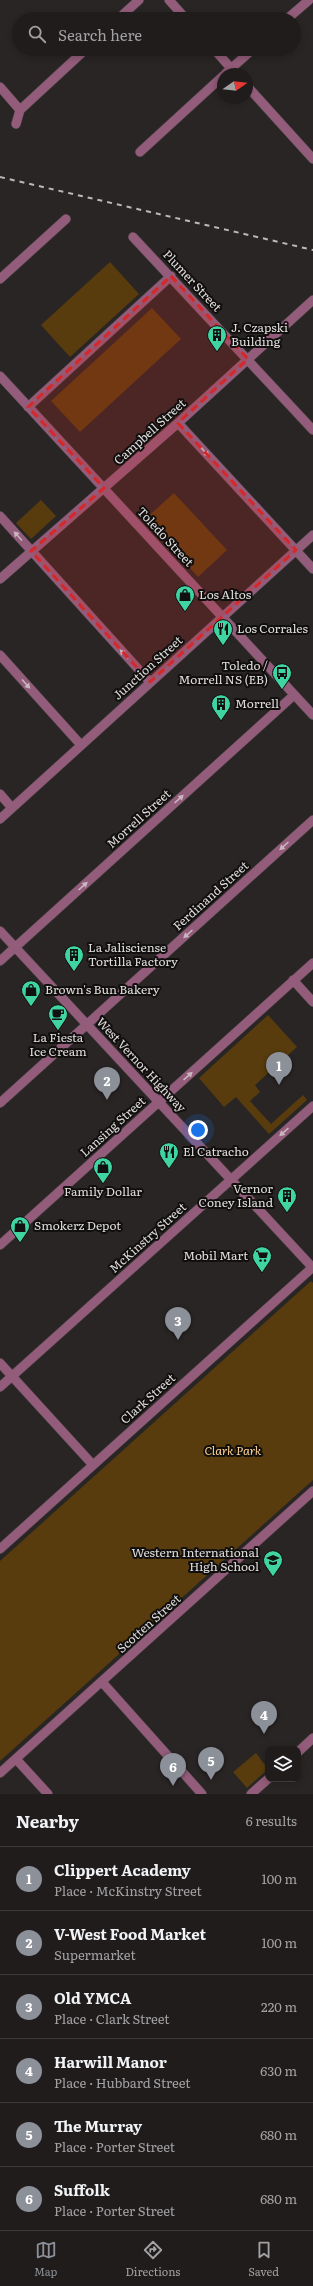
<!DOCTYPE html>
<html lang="en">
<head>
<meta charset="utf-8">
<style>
  body { margin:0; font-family:Literata,serif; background:#282525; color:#f1f3f6 }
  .controls { position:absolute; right:12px; bottom:12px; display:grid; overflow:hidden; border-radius:8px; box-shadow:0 2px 6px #0003 }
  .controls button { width:36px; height:36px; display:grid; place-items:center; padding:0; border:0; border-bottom:1px solid #3d3a3b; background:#201c1c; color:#f1f3f6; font:20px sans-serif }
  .compass { position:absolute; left:217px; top:68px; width:36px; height:36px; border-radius:50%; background:#201c1c; box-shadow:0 2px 6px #0003; rotate:76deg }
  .you { position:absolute; left:198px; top:1130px; width:14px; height:14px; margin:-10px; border:3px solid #fff; border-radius:50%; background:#1a73e8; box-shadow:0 0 0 6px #1a73e833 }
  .badge { display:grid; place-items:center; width:26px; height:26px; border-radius:50%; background:#8c9099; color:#fff; font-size:13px; font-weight:700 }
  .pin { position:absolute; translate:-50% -33px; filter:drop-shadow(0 1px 2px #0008) }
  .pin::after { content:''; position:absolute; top:21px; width:14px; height:12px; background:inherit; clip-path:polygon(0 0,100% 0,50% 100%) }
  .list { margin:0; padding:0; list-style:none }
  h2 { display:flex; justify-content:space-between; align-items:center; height:52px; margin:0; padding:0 16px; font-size:17px }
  h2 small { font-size:13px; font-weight:400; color:#a2a1a3 }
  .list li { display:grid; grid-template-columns:26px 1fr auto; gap:12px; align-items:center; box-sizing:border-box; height:64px; padding:0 16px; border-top:1px solid #3d3a3b }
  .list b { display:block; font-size:15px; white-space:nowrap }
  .list p { margin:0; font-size:13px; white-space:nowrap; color:#a2a1a3 }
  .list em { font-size:13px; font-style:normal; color:#a2a1a3 }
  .icon { flex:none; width:22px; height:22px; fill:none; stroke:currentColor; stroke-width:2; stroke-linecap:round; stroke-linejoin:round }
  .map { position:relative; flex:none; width:313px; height:1794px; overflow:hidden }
  .search { position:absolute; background:#201c1c; box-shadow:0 2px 6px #0003; left:12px; right:12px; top:12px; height:44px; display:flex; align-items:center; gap:10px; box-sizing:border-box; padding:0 14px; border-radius:22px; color:#a2a1a3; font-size:15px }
  .sheet { height:436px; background:#201c1c }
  nav { display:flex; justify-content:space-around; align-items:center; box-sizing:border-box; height:56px; border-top:1px solid #3d3a3b; background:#201c1c; font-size:11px; color:#a2a1a3 }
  nav a { display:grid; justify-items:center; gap:2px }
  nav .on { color:#8c9099 }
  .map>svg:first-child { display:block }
  .green { fill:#583c0d }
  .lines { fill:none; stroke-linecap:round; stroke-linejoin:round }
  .minor-casing { stroke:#474242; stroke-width:10 }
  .minor { stroke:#935c7a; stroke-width:9 }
  .rail { stroke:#bdb9b9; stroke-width:2; stroke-dasharray:5 5; stroke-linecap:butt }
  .oneway { fill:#c9b6bf }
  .marked { fill:#d62828; fill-opacity:0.2; stroke:#d62828; stroke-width:3; stroke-dasharray:8 5; stroke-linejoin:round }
  .labels { text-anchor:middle; stroke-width:4; stroke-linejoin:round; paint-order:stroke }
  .street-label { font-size:12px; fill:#e0dddd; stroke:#110e0e }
  .poi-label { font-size:12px; fill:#e0dddd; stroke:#110e0e; text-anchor:start }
  .park-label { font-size:12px; font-style:italic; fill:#fed395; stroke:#110e0e }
</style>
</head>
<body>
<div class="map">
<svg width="313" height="1794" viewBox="0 0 313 1794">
  <rect width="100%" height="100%" fill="#2a2525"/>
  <path class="green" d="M110,262L139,294L70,357L41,325Z
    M152,308L181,339L80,432L51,401Z
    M174,493L227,550L198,577L145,519Z
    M41,500L56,516L31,539L16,523Z
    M268,1015L297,1047L255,1085L260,1092L250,1101L271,1124L303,1095L307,1100L269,1134L236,1097L224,1107L199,1078Z
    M311,1281L313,1283V1480L0,1761V1561Z
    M256,1753L268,1769L247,1788L233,1772Z"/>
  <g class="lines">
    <g class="minor-casing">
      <path id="minor" d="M169,0L186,19
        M118,19L139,0
        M287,19L309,0
        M214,49L236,74
        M225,74L253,49
        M247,86L313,159
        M0,87L20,110
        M16,124L20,110L86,49
        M140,152L223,76
        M133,237L313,430
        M0,279L66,219
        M0,376L313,715
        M28,407L171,276
        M178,423L313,569
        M0,516L150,682
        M0,579L178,423L313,300
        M0,655L81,745
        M0,794L12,808
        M0,819L313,535
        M0,931L313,1268
        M0,961L294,695
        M293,980L313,1002
        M0,1103L313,820
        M0,1245L313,963
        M0,1363L93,1465
        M0,1387L313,1106
        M0,1549L313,1267
        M102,1682L202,1794
        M298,1752L313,1738
        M16,1759L48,1794
        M0,1773L313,1491
        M251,1794L268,1779"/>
    </g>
    <use href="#minor" class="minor"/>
    <path class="rail" d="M0,177L313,250"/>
  </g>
  <defs><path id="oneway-solid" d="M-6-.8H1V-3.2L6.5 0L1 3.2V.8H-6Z"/></defs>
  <g class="oneway">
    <use href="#oneway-solid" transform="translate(205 452) rotate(47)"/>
    <use href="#oneway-solid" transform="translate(18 536) rotate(-132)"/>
    <use href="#oneway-solid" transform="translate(124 654) rotate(-132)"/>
    <use href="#oneway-solid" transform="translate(26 684) rotate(48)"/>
    <use href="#oneway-solid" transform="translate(179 799) rotate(-42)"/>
    <use href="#oneway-solid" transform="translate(284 846) rotate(138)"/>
    <use href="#oneway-solid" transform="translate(83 886) rotate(-42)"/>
    <use href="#oneway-solid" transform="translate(188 934) rotate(138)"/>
    <use href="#oneway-solid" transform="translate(188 1076) rotate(-42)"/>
    <use href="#oneway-solid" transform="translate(284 1132) rotate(138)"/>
  </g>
  <path class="marked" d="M171,276L248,359L178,423L296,550L150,682L31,551L104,488L28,407Z"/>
  <defs>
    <g id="building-pin" transform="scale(1)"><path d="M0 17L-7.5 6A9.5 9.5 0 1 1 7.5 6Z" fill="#3fd4a2" stroke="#110e0e"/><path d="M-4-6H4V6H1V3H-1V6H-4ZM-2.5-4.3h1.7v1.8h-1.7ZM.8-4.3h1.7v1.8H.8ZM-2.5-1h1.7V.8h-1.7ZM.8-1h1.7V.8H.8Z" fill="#111"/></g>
    <g id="shop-pin" transform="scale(1)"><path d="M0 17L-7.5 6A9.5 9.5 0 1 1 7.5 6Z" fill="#3fd4a2" stroke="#110e0e"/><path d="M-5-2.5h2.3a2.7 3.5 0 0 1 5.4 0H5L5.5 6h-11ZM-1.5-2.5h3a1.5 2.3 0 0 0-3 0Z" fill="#111"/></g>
    <g id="restaurant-pin" transform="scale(1)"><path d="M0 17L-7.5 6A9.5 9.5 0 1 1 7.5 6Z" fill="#3fd4a2" stroke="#110e0e"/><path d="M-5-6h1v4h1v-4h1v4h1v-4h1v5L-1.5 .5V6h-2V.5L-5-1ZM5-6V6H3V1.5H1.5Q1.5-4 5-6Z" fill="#111"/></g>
    <g id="bus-pin" transform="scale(1)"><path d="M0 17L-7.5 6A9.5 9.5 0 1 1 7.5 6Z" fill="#3fd4a2" stroke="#110e0e"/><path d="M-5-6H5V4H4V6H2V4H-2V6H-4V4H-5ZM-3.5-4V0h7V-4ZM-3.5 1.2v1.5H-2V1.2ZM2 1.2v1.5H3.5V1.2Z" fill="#111"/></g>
    <g id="cafe-pin" transform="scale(1)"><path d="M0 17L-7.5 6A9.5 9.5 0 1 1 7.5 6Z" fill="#3fd4a2" stroke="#110e0e"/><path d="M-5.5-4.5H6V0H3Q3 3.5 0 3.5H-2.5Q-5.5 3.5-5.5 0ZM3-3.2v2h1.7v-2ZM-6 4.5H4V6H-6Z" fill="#111"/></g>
    <g id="supermarket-pin" transform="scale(1)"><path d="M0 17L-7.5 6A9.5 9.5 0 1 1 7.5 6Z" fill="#3fd4a2" stroke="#110e0e"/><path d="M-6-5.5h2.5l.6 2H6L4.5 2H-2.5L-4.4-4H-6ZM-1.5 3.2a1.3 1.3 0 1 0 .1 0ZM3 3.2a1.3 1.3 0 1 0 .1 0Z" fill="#111"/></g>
    <g id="school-pin" transform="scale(1)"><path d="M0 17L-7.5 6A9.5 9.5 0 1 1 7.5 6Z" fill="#3fd4a2" stroke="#110e0e"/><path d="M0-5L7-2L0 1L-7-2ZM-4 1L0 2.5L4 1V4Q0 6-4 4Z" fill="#111"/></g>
  </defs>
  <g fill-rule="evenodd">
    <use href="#building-pin" x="217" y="335"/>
    <use href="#shop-pin" x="185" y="595"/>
    <use href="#restaurant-pin" x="223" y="629"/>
    <use href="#bus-pin" x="282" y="673"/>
    <use href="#building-pin" x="221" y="704"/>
    <use href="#building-pin" x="74" y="955"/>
    <use href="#shop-pin" x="31" y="990"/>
    <use href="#cafe-pin" x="58" y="1014"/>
    <use href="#restaurant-pin" x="169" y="1152"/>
    <use href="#shop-pin" x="103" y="1167"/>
    <use href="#building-pin" x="287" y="1196"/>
    <use href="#shop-pin" x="20" y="1226"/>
    <use href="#supermarket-pin" x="262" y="1256"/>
    <use href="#school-pin" x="273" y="1560"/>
  </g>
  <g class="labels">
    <g class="street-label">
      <text transform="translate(192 281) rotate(47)" y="4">Plumer Street</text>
      <text transform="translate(150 432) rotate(-42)" y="4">Campbell Street</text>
      <text transform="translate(165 537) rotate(47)" y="4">Toledo Street</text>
      <text transform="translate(148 668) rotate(-42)" y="4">Junction Street</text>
      <text transform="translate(139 819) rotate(-42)" y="4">Morrell Street</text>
      <text transform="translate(211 896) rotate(-42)" y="4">Ferdinand Street</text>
      <text transform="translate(141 1065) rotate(47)" y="4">West Vernor Highway</text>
      <text transform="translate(113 1127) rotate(-42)" y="4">Lansing Street</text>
      <text transform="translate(148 1238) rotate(-42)" y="4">McKinstry Street</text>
      <text transform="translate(148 1399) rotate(-42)" y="4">Clark Street</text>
      <text transform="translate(149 1624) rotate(-42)" y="4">Scotten Street</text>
    </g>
    <g class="poi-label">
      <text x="231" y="332">J. Czapski<tspan x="231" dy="14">Building</tspan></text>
      <text x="199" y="599">Los Altos</text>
      <text x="237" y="633">Los Corrales</text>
      <text x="268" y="670" text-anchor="end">Toledo /<tspan x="268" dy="14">Morrell NS (EB)</tspan></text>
      <text x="235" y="708">Morrell</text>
      <text x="88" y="952">La Jalisciense<tspan x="88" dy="14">Tortilla Factory</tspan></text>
      <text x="45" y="994">Brown's Bun Bakery</text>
      <text x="58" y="1042" text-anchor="middle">La Fiesta<tspan x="58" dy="14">Ice Cream</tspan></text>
      <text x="183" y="1156">El Catracho</text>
      <text x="273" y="1193" text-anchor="end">Vernor<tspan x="273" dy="14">Coney Island</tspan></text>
      <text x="103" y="1196" text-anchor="middle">Family Dollar</text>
      <text x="34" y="1230">Smokerz Depot</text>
      <text x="248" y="1260" text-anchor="end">Mobil Mart</text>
      <text x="259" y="1557" text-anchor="end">Western International<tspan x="259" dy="14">High School</tspan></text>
    </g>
    <g class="park-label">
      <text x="233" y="1455">Clark Park</text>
    </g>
  </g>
</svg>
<div class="controls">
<button><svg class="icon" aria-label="layers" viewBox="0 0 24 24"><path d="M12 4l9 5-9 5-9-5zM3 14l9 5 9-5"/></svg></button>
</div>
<svg class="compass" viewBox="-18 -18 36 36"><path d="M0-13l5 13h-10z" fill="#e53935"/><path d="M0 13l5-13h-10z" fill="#a2a1a3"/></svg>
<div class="you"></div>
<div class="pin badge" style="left:279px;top:1085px">1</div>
<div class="pin badge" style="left:107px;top:1100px">2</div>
<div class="pin badge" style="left:178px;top:1340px">3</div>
<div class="pin badge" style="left:264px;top:1734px">4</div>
<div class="pin badge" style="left:211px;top:1780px">5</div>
<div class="pin badge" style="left:173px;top:1786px">6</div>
<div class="search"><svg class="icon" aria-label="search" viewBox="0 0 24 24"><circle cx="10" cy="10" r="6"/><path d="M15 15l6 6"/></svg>Search here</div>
</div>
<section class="sheet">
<h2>Nearby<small>6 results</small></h2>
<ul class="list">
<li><span class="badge">1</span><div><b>Clippert Academy</b><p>Place · McKinstry Street</p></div><em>100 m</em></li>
<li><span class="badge">2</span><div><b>V-West Food Market</b><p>Supermarket</p></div><em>100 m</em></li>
<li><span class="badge">3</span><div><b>Old YMCA</b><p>Place · Clark Street</p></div><em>220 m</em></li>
<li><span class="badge">4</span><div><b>Harwill Manor</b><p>Place · Hubbard Street</p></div><em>630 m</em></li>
<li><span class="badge">5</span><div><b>The Murray</b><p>Place · Porter Street</p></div><em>680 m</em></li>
<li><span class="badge">6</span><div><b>Suffolk</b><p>Place · Porter Street</p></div><em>680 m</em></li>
</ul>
</section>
<nav>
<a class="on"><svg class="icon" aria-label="map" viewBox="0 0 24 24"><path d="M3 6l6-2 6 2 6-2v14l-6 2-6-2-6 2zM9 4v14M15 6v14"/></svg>Map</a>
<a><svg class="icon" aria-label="directions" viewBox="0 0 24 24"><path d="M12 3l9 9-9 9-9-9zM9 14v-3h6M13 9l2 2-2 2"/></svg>Directions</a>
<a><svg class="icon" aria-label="saved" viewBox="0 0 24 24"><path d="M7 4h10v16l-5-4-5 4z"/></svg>Saved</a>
</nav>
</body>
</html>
